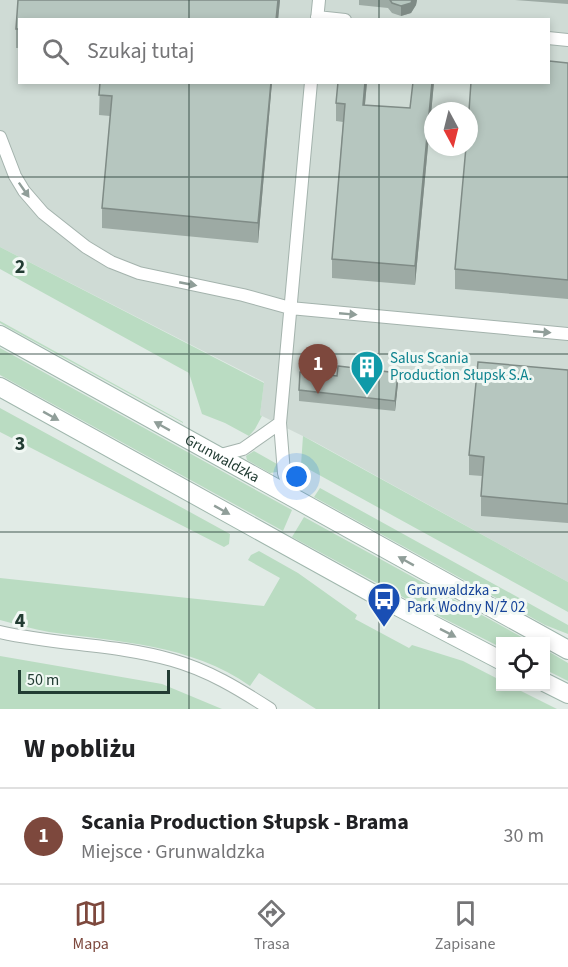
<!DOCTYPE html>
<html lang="pl">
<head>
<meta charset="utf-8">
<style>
  body { margin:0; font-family:"Source Sans 3",sans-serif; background:#f2f2f2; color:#202124 }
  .controls { position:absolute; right:18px; bottom:18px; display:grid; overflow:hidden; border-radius:0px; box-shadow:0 3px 9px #0003 }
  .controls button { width:54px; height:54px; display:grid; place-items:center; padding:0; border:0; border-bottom:2px solid #e0e0e0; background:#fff; color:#202124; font:30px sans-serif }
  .compass { position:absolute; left:424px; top:102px; width:54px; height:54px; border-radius:50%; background:#fff; box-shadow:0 3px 9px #0003; rotate:173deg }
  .scale { position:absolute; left:18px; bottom:15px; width:152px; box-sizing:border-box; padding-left:6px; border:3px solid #223c33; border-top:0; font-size:16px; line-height:21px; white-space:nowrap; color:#223c33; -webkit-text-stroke:4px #f1f8f4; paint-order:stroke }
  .you { position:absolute; left:297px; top:477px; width:21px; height:21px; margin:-15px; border:4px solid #fff; border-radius:50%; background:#1a73e8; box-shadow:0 0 0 9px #1a73e833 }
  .badge { display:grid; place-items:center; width:39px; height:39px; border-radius:50%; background:#7d483d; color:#fff; font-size:20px; font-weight:700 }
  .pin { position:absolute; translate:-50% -50px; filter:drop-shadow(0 2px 3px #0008) }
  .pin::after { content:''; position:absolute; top:32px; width:21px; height:18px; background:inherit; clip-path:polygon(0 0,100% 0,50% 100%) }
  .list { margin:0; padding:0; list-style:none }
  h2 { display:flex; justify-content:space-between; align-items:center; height:78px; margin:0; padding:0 24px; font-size:26px }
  h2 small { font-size:20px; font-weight:400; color:#757577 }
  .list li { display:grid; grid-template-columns:39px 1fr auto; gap:18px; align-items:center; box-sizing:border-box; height:96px; padding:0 24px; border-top:2px solid #e0e0e0 }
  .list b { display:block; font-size:22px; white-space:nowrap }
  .list p { margin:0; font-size:20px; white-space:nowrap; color:#757577 }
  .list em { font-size:20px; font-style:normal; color:#757577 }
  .icon { flex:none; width:33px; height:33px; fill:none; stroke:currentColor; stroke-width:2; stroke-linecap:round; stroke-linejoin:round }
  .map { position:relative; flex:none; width:568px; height:709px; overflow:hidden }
  .search { position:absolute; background:#fff; box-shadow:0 3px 9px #0003; left:18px; right:18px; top:18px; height:66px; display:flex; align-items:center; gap:15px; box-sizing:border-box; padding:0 21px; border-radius:0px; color:#757577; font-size:22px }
  .sheet { height:174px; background:#fff }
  nav { display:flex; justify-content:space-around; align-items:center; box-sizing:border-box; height:84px; border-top:2px solid #e0e0e0; background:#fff; font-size:16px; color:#757577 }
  nav a { display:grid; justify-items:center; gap:3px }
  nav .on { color:#7d483d }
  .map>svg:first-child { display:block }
  .built { fill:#cfdbd5; fill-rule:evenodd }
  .green { fill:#badcc2 }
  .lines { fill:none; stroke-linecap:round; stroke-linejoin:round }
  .lane-casing { stroke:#a4b3ad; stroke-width:14 }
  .secondary-casing { stroke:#a0b7ad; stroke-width:20 }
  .lane { stroke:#fff; stroke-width:12 }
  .secondary { stroke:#fff; stroke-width:18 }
  .wall { fill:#9daaa4 }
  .shaded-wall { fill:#7f8b86 }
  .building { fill:#b6c6bf; stroke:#7f8b86; stroke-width:1.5 }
  .oneway { fill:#909e99 }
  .grid { fill:none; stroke:#223c33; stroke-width:1.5; stroke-opacity:0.55 }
  .labels { text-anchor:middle; stroke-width:6; stroke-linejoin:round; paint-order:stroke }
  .culture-label { font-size:15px; fill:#0d838f; stroke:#f1f8f4; text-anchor:start }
  .street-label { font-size:15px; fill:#223c33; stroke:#f1f8f4 }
  .transit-label { font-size:15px; fill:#164399; stroke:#f1f8f4; text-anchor:start }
  .grid-label { font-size:20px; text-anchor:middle; font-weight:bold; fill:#223c33; stroke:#f1f8f4; stroke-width:6; stroke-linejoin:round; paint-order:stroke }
</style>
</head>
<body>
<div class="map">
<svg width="568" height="709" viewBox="0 0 568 709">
  <rect width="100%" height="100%" fill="#e1ebe6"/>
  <path class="built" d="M0,0H568V582L315,442L260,415L264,382L0,247ZM20,20H548V82H20ZM433,111H469V147H433Z"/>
  <path class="green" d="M0,247L264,383L260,415L262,416L255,429L249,436L225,423L202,414L189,373L0,269Z
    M0,321L183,422V423L0,323Z
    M0,348L292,510L283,531L0,375Z
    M0,408L230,534L229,544L224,547L0,432Z
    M303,436L568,582V612L301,465Z
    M254,451L277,464V472L270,473L247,460L246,456Z
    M320,488L568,625V634L545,625L314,497Z
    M304,517L529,641L500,642V647L423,608L292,537Z
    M259,551L298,573L357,615L355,619L409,648L412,645L463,661L500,680V686L513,687L557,709H316L259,673L250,686C191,644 118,642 49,632C33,629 16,624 0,620V578L264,606L280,578L248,560L251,555Z
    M546,650L568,663V681L546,670Z
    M0,656L162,684L222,709H0Z"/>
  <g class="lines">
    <g class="lane-casing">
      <path id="lane" d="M317,17L345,20
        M317,20L319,0
        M548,38L568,40
        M0,137L15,176L24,191L43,213L86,247L111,262L139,273L243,295L290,308L568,334
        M280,423L311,82
        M217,456L243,449L280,423L284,473L292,497
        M0,632C57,645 116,644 172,660C208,670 239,689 270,709"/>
    </g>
    <g class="secondary-casing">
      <g id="secondary">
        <path id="s1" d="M0,335L568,650"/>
        <path d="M0,387L370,592L500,660"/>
        <path d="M546,683L568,694"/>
      </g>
    </g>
    <use href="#lane" class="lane"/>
    <use href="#secondary" class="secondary"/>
  </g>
  <path class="wall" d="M18,0H280L278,20H20V48H16V29Z
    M359,0H417L416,5L411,13L401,16L392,13L388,8L359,5Z
    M515,0H568V4Z
    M568,63V299L455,289V269Z
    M100,82H272L258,243L102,228V208L110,116L99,115Z
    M338,82H367L365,105L410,108L413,82H434L415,285L332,278V259L343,122L336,121V103Z
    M568,370V523L481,516V496L482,476L469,475V455Z
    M398,383L395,411L299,401V390Z"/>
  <path class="shaded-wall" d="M278,0H280L278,20H276Z
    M412,0H417L416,5L411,13L401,16V6Z
    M271,82H272L258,243V223Z
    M365,82H367L363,124V105Z
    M432,82H434L415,285V266Z
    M398,373V383L395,411V401Z"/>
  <path class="building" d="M18,0H278L276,20H20V29H16Z
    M390,0H412L411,3L401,6L392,3Z
    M549,61L568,63V280L455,269L466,147H469V111L471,82H549Z
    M100,82H271L258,223L102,208L112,96L99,95Z
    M338,82H365L363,105L410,108L413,82H432L415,266L332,259L345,104L336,103Z
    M478,362L568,370V504L481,496L484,457L469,455Z
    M338,366L398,373L395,401L299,390L300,372L337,376Z"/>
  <defs><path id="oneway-solid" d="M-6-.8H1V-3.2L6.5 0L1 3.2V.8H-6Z" transform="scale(1.5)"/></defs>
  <g class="oneway">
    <use href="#oneway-solid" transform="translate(24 190) rotate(55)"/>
    <use href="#oneway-solid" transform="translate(188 284) rotate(11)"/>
    <use href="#oneway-solid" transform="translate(348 314) rotate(5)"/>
    <use href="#oneway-solid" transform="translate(542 332) rotate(5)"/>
    <use href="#oneway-solid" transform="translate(51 416) rotate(29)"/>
    <use href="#oneway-solid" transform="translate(162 426) rotate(-151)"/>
    <use href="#oneway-solid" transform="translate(222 510) rotate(29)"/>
    <use href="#oneway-solid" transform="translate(406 561) rotate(-151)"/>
    <use href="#oneway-solid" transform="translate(448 633) rotate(27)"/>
  </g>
  <path class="grid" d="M189,0V20M379,0V20M189,82V709M379,82V709M0,177H568M0,354H568M0,532H568"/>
  <defs>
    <g id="building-pin" transform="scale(1.725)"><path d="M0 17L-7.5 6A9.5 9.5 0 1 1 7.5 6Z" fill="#0f9aa8" stroke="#f1f8f4"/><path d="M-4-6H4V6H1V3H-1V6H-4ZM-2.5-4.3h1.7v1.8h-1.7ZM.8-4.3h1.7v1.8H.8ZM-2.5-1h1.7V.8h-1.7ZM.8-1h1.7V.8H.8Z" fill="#fff"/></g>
    <g id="bus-pin" transform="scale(1.725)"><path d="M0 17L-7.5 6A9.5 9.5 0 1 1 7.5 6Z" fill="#1a4fb4" stroke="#f1f8f4"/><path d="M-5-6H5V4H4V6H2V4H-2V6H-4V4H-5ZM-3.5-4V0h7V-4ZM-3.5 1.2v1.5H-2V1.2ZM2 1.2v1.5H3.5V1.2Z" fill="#fff"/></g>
  </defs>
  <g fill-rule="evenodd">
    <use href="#building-pin" x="367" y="367"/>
    <use href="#bus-pin" x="384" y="599"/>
  </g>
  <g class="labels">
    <g class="culture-label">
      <text x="390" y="363">Salus Scania<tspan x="390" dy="17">Production Słupsk S.A.</tspan></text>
    </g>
    <g class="street-label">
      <text dy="5" stroke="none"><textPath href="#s1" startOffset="254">Grunwaldzka</textPath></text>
    </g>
    <g class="transit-label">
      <text x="407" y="595">Grunwaldzka -<tspan x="407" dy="17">Park Wodny N/Ż 02</tspan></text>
    </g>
  </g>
  <g class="grid-label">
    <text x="20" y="273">2</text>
    <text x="20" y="450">3</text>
    <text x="20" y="627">4</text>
  </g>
</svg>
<div class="controls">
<button><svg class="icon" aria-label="locate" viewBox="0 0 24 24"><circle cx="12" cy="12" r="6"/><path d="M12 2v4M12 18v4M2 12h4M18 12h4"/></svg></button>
</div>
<svg class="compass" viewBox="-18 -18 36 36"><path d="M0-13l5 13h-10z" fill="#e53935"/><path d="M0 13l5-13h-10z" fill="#757577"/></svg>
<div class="scale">50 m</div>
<div class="you"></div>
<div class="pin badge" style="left:318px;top:394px">1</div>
<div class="search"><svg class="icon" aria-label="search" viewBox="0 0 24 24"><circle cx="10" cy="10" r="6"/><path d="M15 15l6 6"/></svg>Szukaj tutaj</div>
</div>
<section class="sheet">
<h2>W pobliżu<small></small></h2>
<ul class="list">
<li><span class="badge">1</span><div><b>Scania Production Słupsk - Brama</b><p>Miejsce · Grunwaldzka</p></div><em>30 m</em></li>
</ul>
</section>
<nav>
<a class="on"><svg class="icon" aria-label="map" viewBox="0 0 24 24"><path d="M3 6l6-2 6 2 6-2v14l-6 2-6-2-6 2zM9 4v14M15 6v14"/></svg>Mapa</a>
<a><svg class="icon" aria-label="directions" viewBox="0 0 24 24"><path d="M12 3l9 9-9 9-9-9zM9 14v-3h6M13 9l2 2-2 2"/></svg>Trasa</a>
<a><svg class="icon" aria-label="saved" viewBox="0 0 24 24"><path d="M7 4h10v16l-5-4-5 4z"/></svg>Zapisane</a>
</nav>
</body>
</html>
